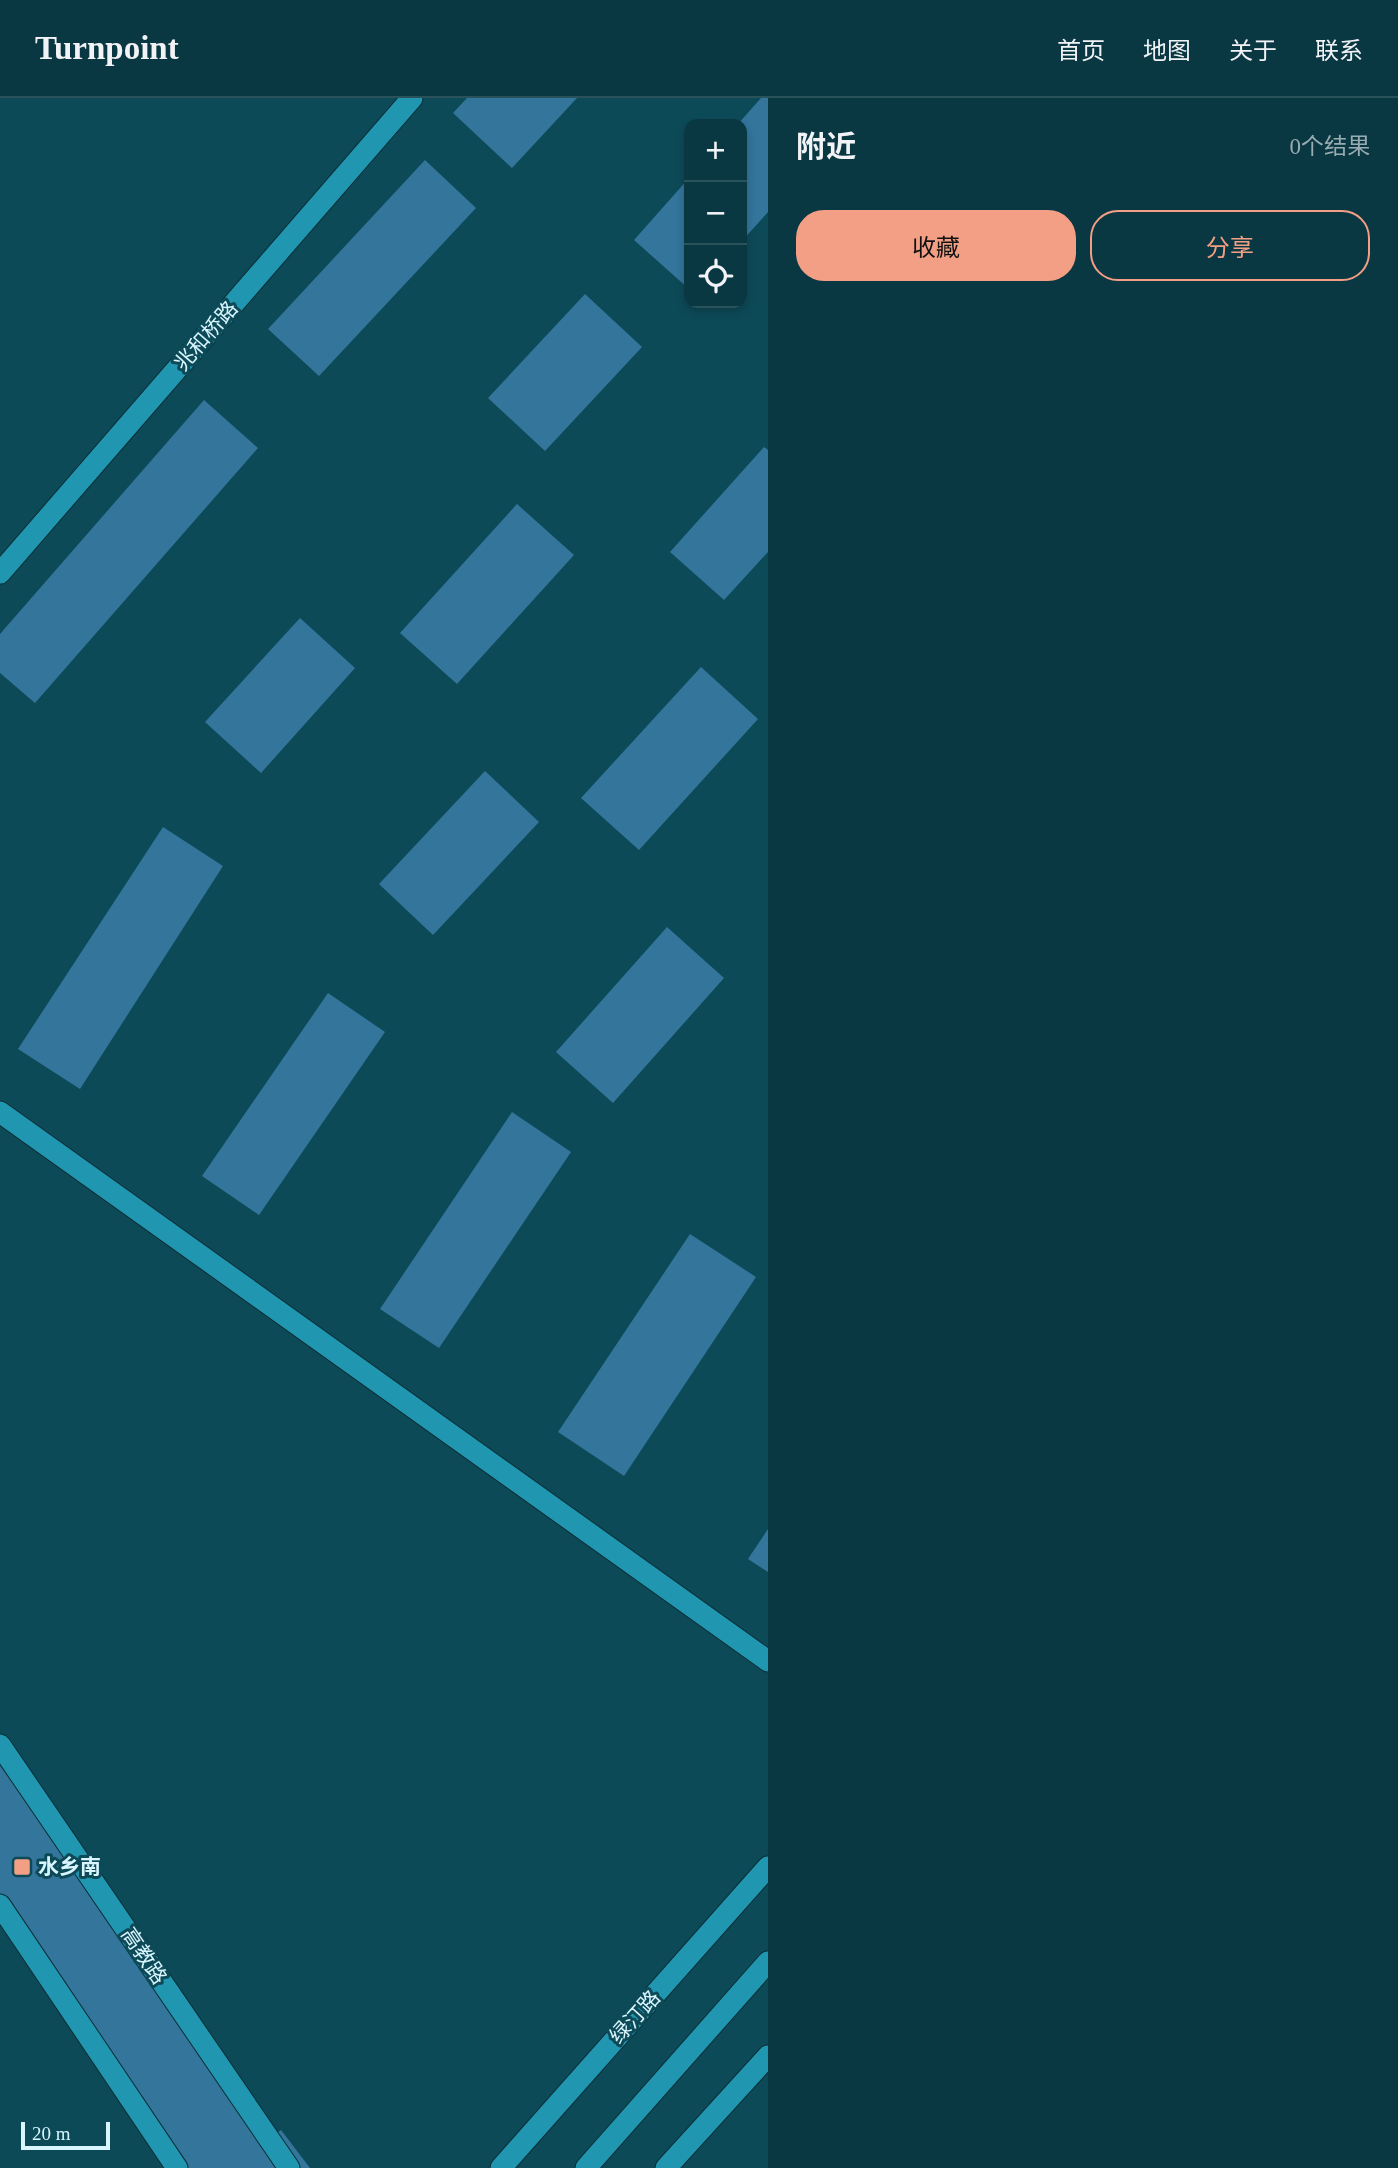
<!DOCTYPE html>
<html lang="zh">
<head>
<meta charset="utf-8">
<style>
  body { margin:0; font-family:"Times New Roman","Noto Sans SC",serif; background:#18434d; color:#f1f3f6 }
  .controls { position:absolute; right:21px; top:21px; display:grid; overflow:hidden; border-radius:14px; box-shadow:0 4px 10px #0003 }
  .controls button { width:63px; height:63px; display:grid; place-items:center; padding:0; border:0; border-bottom:2px solid #2a525b; background:#0a3842; color:#f1f3f6; font:35px sans-serif }
  .scale { position:absolute; left:21px; bottom:18px; width:89px; box-sizing:border-box; padding-left:7px; border:4px solid #d9f5fe; border-top:0; font-size:19px; line-height:24px; white-space:nowrap; color:#d9f5fe; -webkit-text-stroke:5px #0d4a58; paint-order:stroke }
  .list { margin:0; padding:0; list-style:none }
  h2 { display:flex; justify-content:space-between; align-items:center; height:91px; margin:0; padding:0 28px; font-size:30px }
  h2 small { font-size:23px; font-weight:400; color:#99acb2 }
  .actions { display:flex; gap:14px; padding:21px 28px }
  .actions a { flex:1; padding:16px 0; border:2px solid #f39f85; border-radius:28px; text-align:center; font-size:24px; color:#f39f85 }
  .actions .main { background:#f39f85; color:#111 }
  .icon { flex:none; width:38px; height:38px; fill:none; stroke:currentColor; stroke-width:2; stroke-linecap:round; stroke-linejoin:round }
  .map { position:relative; flex:none; width:768px; height:2070px; overflow:hidden }
  header { display:flex; align-items:center; gap:42px; box-sizing:border-box; height:98px; padding:0 35px; background:#0a3842; border-bottom:2px solid #2a525b }
  header strong { font-size:33px }
  nav { display:flex; gap:38px; margin-inline-start:auto; font-size:24px }
  main { display:flex }
  aside { flex:1; background:#0a3842 }
  .map>svg:first-child { display:block }
  .building { fill:#34759c }
  .lines { fill:none; stroke-linecap:round; stroke-linejoin:round }
  .street-casing { stroke:#0b2e36; stroke-width:23 }
  .secondary-casing { stroke:#0b2e36; stroke-width:23 }
  .street { stroke:#2096b0; stroke-width:21 }
  .secondary { stroke:#2096b0; stroke-width:21 }
  .poi-dot { fill:#f39f85; stroke:#0d4a58; stroke-width:2.5 }
  .labels { text-anchor:middle; stroke-width:6; stroke-linejoin:round; paint-order:stroke }
  .street-label { font-size:21px; fill:#d9f5fe; stroke:#0d4a58 }
  .poi-label { font-size:21px; font-weight:bold; fill:#d9f5fe; stroke:#0d4a58; text-anchor:start }
</style>
</head>
<body>
<header>
<strong>Turnpoint</strong>
<nav><a>首页</a><a>地图</a><a>关于</a><a>联系</a></nav>
</header>
<main>
<div class="map">
<svg width="768" height="2070" viewBox="0 0 768 2070">
  <rect width="100%" height="100%" fill="#0d4a58"/>
  <path class="building" d="M467,0H577L512,70L453,15Z
    M761,0H768V114L742,143V26H738Z
    M425,62L476,110L319,278L268,231Z
    M689,80V191L634,142Z
    M585,196L642,249L545,353L488,300Z
    M204,302L258,350L35,605L0,575V536Z
    M764,349L768,352V454L724,502L670,454Z
    M517,406L574,457L457,586L400,535Z
    M300,520L355,570L261,675L205,624Z
    M701,569L758,621L639,752L581,700Z
    M485,673L539,724L433,837L379,786Z
    M163,729L223,768L80,991L18,951Z
    M667,829L724,880L613,1005L556,954Z
    M328,895L385,934L259,1117L202,1078Z
    M512,1014L571,1054L439,1250L380,1211Z
    M690,1136L756,1179L624,1378L558,1334Z
    M768,1431V1474L748,1461Z
    M0,1636L277,2035L281,2032L310,2070H185L0,1798Z"/>
  <g class="lines">
    <g class="street-casing">
      <path id="street" d="M0,475L412,0
        M0,1014L768,1563
        M666,2070L768,1958"/>
    </g>
    <g class="secondary-casing">
      <path id="secondary" d="M0,1647L289,2070
        M0,1807L177,2070
        M501,2070L768,1769
        M586,2070L768,1864"/>
    </g>
    <use href="#street" class="street"/>
    <use href="#secondary" class="secondary"/>
  </g>
  <rect class="poi-dot" x="13" y="1760" width="18" height="18" rx="3.5"/>
  <g class="labels">
    <g class="street-label">
      <text transform="translate(206 238) rotate(-49)" y="7">兆和桥路</text>
      <text transform="translate(144 1858) rotate(56)" y="7">高教路</text>
      <text transform="translate(635 1919) rotate(-48)" y="7">绿汀路</text>
    </g>
    <g class="poi-label">
      <text x="38" y="1776">水乡南</text>
    </g>
  </g>
</svg>
<div class="controls">
<button>+</button>
<button>−</button>
<button><svg class="icon" aria-label="locate" viewBox="0 0 24 24"><circle cx="12" cy="12" r="6"/><path d="M12 2v4M12 18v4M2 12h4M18 12h4"/></svg></button>
</div>
<div class="scale">20 m</div>
</div>
<aside>
<h2>附近<small>0个结果</small></h2>
<ul class="list">
</ul>
<div class="actions"><a class="main">收藏</a><a>分享</a></div>
</aside>
</main>
</body>
</html>
